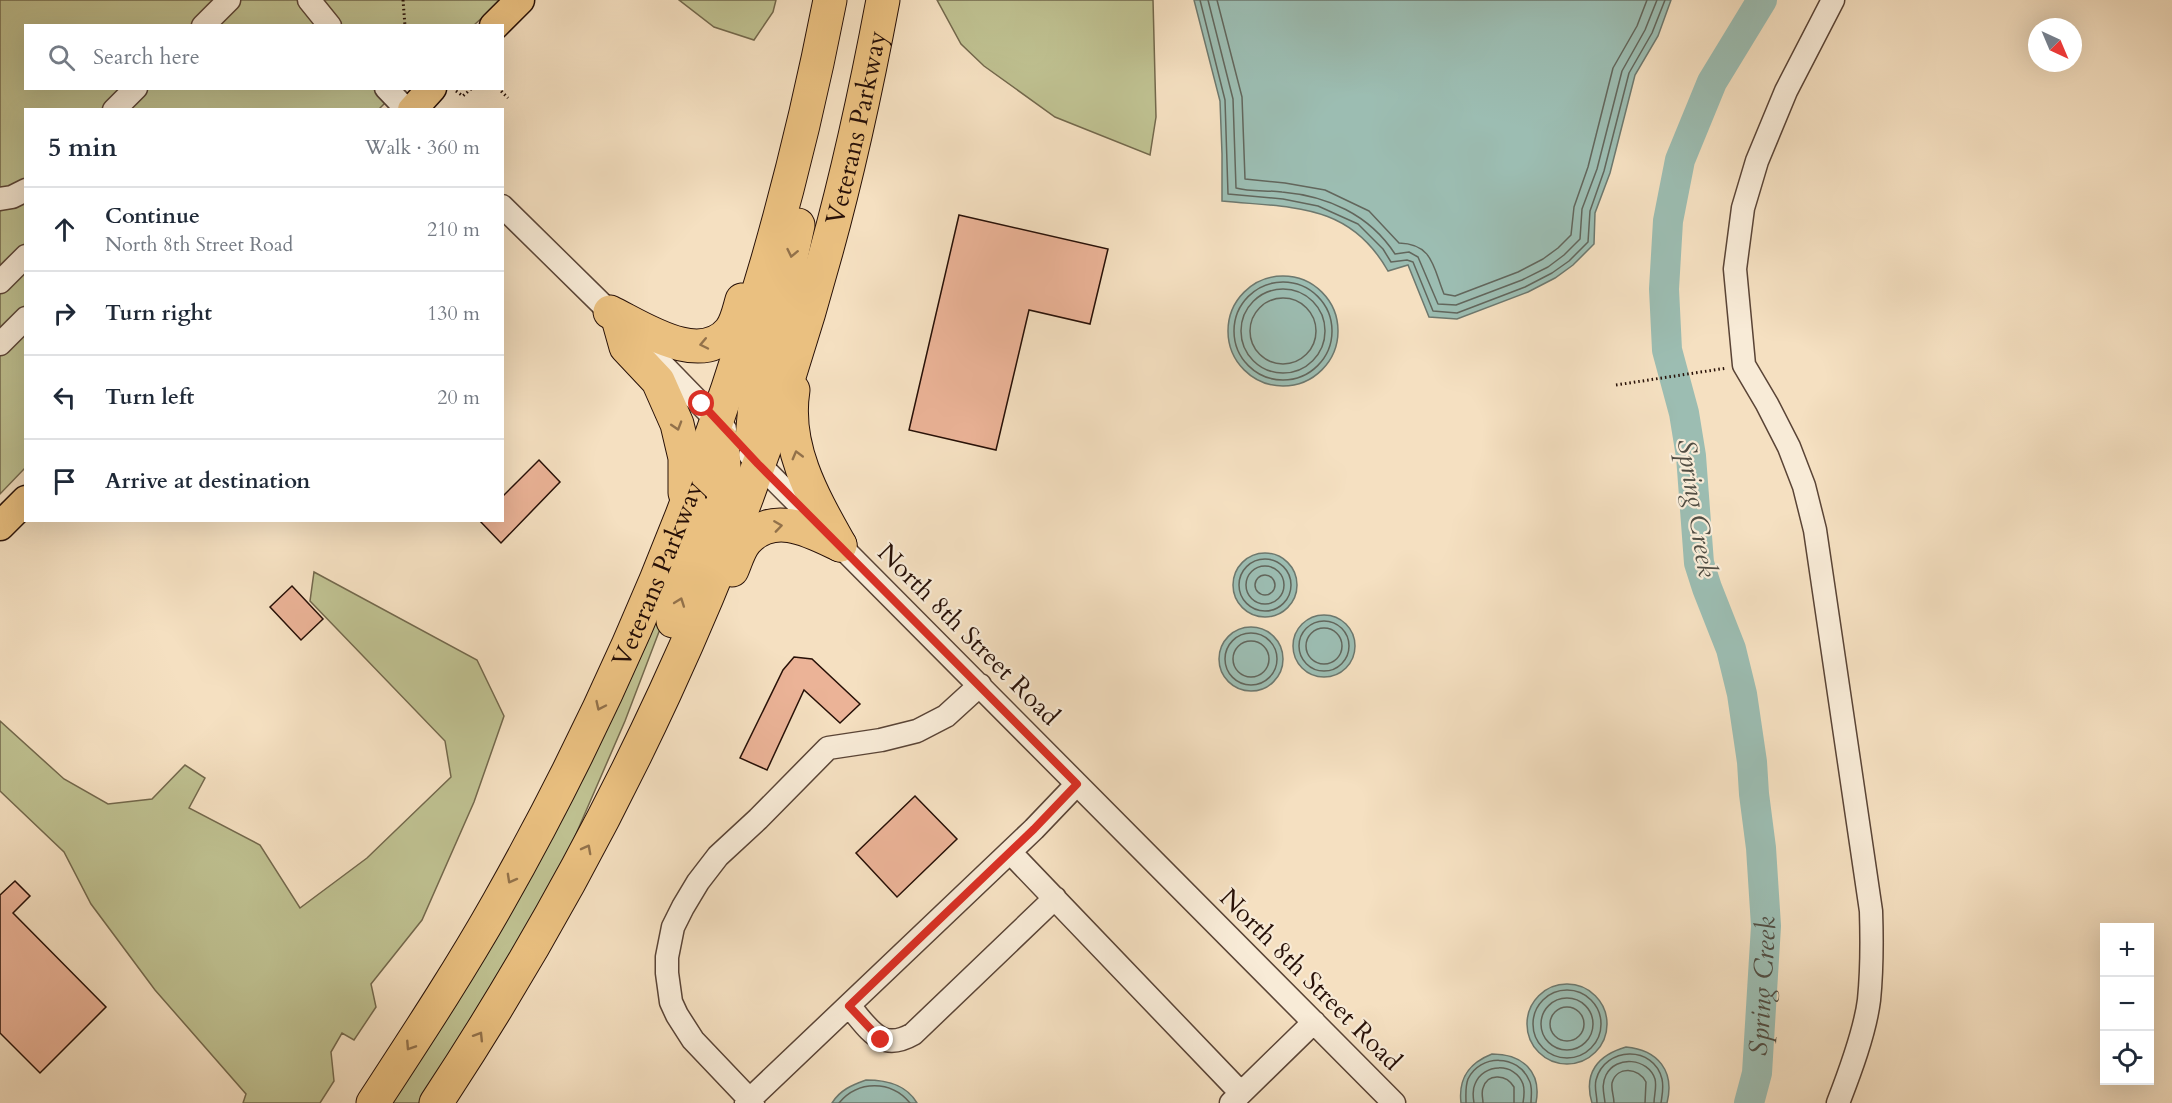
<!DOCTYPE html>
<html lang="en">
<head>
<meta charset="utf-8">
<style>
  body { margin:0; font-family:Cardo,serif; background:#f2f2f3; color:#1f2937 }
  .controls { position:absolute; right:18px; bottom:18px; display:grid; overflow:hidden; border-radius:0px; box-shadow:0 6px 24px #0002 }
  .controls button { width:54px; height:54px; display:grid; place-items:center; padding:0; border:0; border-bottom:2px solid #e0e1e3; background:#fff; color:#1f2937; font:30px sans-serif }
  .compass { position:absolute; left:2028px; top:18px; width:54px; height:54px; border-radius:50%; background:#fff; box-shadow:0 6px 24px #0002; rotate:136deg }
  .stop { position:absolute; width:18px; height:18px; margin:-14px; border:4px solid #d93025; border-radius:50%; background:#fff }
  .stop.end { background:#d93025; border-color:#fff; box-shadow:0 2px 6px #0008 }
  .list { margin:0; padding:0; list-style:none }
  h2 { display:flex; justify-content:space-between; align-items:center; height:78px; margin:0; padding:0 24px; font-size:26px }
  h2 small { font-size:20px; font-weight:400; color:#747a83 }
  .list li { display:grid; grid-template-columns:39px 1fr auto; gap:18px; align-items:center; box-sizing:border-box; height:84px; padding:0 24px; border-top:2px solid #e0e1e3 }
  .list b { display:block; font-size:22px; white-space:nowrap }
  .list p { margin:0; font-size:20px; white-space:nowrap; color:#747a83 }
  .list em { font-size:20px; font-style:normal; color:#747a83 }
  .icon { flex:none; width:33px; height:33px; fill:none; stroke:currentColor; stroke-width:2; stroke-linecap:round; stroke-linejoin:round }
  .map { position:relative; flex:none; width:2172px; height:1103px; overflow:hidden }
  .search { position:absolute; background:#fff; box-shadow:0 6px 24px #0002; left:24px; top:24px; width:480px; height:66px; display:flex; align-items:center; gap:15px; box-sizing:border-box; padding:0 21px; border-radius:0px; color:#747a83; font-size:22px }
  .panel { position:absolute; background:#fff; box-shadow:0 6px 24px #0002; left:24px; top:108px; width:480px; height:414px; border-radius:0px }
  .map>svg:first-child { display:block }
  .green { fill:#bfc191; stroke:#73684c; stroke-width:1.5 }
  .water { fill:#9cbdb2; stroke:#6d786e; stroke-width:1.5 }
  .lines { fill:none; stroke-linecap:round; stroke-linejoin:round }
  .shore { stroke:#62665c; stroke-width:1.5 }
  .river { stroke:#9cbdb2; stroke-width:30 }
  .building { fill:#ebb397; stroke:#271007; stroke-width:1.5 }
  .minor-casing { stroke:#5a4436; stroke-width:25 }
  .major-casing { stroke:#271007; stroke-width:31 }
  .highway-casing { stroke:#271007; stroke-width:35 }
  .path { stroke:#271007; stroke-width:3; stroke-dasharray:1.5 3; stroke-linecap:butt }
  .minor { stroke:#f8ebd7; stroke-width:22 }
  .major { stroke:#eac080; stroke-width:28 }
  .highway { stroke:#eac080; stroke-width:33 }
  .oneway { stroke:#92714a }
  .route { stroke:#d93025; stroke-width:8 }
  .labels { text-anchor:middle; stroke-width:4.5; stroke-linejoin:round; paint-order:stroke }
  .street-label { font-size:26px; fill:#271007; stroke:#f8ebd7 }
  .water-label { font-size:27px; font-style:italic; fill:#504d43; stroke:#f8ebd7 }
</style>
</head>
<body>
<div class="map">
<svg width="2172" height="1103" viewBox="0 0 2172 1103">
  <rect width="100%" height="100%" fill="#f5e0c1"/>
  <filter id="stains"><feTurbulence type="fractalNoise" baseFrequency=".00333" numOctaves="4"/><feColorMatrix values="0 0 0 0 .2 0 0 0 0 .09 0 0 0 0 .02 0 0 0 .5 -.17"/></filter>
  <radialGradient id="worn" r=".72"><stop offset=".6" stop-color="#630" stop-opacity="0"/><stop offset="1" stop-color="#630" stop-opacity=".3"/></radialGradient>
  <path class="green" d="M0,0H502L474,25L26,26V88L399,89L379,109L26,110L25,468L0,494Z
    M679,0H776L773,12L754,40L714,27Z
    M937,0H1153L1156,117L1150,155L1055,117L984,66L961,44Z
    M314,572L477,660L504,716L474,802L422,920L371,984L376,1007L354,1040L342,1033L331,1052L334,1081L320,1103H243L246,1094L155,990L91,904L64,852L0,791V721L64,779L108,804L152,799L185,765L205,778L189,808L260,845L300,908L367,858L451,777L445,741L310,601Z
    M676,572L681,574L625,721L560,871L420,1103H390Z"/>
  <path class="water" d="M1194,0H1671L1658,36L1635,75L1610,173L1595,213L1594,244L1573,265L1555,278L1528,292L1457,319L1429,317L1408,265L1388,271C1349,202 1291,208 1222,201V154L1220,101Z
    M1228 331a55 55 0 1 1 110 0a55 55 0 1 1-110 0Z
    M1233 585a32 32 0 1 1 64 0a32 32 0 1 1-64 0Z
    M1293 646a31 31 0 1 1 62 0a31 31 0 1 1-62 0Z
    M1219 659a32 32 0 1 1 64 0a32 32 0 1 1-64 0Z
    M1527 1024a40 40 0 1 1 80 0a40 40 0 1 1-80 0Z
    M1626,1047C1658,1050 1675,1071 1667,1103H1592C1583,1073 1598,1055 1626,1047Z
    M1492,1054C1522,1054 1542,1071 1536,1103H1461C1458,1078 1469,1063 1492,1054Z
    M866,1080C886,1080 906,1084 917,1103H832C840,1090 852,1085 866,1080Z"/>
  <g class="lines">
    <path class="shore" d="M1200,0L1225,100L1228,194L1283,199L1318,206L1358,224L1383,249L1391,262L1407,260L1413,262L1433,311L1457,313L1525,287L1552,273L1569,261L1588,242L1590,211L1604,171L1629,73L1652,33L1665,0
      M1208,0L1233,99L1236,188C1250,192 1267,190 1282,192C1327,196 1369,214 1395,254L1409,252L1418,257L1438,304L1456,305L1522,280L1548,267L1564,255L1580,239L1582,209L1597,169L1622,71L1645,30L1657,0
      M1217,0L1242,97L1245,179L1285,183L1325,190L1369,211L1399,243C1433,244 1433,267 1444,294L1455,296L1518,272L1543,259L1558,248L1571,235L1574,207L1588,167L1613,68L1637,26L1647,0
      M1234 331a49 49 0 1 1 98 0a49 49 0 1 1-98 0Z
      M1241 331a42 42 0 1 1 84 0a42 42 0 1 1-84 0Z
      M1250 331a33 33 0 1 1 66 0a33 33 0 1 1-66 0Z
      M1239 585a26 26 0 1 1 52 0a26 26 0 1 1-52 0Z
      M1246 585a19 19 0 1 1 38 0a19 19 0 1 1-38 0Z
      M1255 585a10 10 0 1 1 20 0a10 10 0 1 1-20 0Z
      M1299 646a25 25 0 1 1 50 0a25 25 0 1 1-50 0Z
      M1306 646a18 18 0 1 1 36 0a18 18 0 1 1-36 0Z
      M1225 659a26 26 0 1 1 52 0a26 26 0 1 1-52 0Z
      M1233 659a18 18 0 1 1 36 0a18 18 0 1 1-36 0Z
      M1533 1024a34 34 0 1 1 68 0a34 34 0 1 1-68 0Z
      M1541 1024a26 26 0 1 1 52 0a26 26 0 1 1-52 0Z
      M1550 1024a17 17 0 1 1 34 0a17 17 0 1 1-34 0Z
      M839,1103C858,1080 891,1080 910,1103
      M1466,1103C1466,1095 1465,1087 1468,1079C1480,1054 1518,1054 1529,1080C1533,1087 1531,1095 1531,1103
      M1474,1103C1473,1097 1472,1090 1475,1084C1483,1063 1515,1062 1523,1084C1525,1090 1524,1097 1523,1103
      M1483,1103C1483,1098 1481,1093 1483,1088C1488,1072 1507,1075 1514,1087V1103
      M1597,1103C1597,1095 1594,1088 1596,1080C1605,1046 1654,1045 1662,1079C1664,1088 1662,1095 1661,1103
      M1605,1103C1604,1093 1601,1085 1606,1075C1616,1055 1648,1058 1655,1079C1657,1087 1654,1095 1654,1103
      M1614,1103C1614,1096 1611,1090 1612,1083C1617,1065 1639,1068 1646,1082L1645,1103"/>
    <path class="river" id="s1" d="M1749,1103L1757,1073L1766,926L1761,848L1754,794L1752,762L1742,694L1731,649L1707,588L1699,563L1691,456L1684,413L1667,350L1664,289L1668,221L1680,160L1712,82L1762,0"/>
  </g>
  <path class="building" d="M959,215L1108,249L1090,324L1029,310L996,450L909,430Z
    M539,460L560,482L501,543L479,520H502V497Z
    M292,586L323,619L301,640L270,607Z
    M794,657L812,659L860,704L840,723L804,690L767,770L740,758L783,670Z
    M915,796L957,839L897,897L856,853Z
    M15,881L30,896L13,913L106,1007L40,1073L0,1033V895Z"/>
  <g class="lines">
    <g class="minor-casing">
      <path id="minor" d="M309,0L330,26
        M1833,0L1786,91L1757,161L1743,208L1735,269L1744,365L1767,404L1789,447L1804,486L1815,530L1871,911C1872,941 1872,970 1869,1000C1865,1032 1850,1072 1838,1103
        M203,26L229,0
        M386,88L407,110
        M114,110L136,88
        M0,199L12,197L26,190
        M502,206L620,322
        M0,282L26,256
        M0,344L26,318
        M654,356L725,429
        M750,455L1394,1103
        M1010,852L1241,1093
        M849,1006C869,1028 880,1053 913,1034L1055,898
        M746,1103L1034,829L1077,784
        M753,1103L693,1040L677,1015L671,1002L667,973V957L673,927L683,907L698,882L718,856L758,819L828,748L881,740L917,731L946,716L980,685
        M1231,1103L1314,1022"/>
    </g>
    <g class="major-casing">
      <path id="major" d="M494,26L520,0
        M412,110L432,88
        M0,526L26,500"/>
    </g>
    <g class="highway-casing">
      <g id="highway">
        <path d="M610,312C641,327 700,368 730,331C737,322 739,310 742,300"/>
        <path d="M619,322L626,347L658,381L677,424L685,458V493"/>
        <path d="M793,390C784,447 813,497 840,545"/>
        <path d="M752,439L755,405L775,332L798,225"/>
        <path d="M732,570C736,561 739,549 746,541C773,510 811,531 840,545"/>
        <path d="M673,621L722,477L724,467L722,441"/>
        <path id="s2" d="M373,1103C416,1037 459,972 498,903C658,621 768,319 830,0"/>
        <path id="s3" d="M436,1103C607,844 745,552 826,252C849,169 867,85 883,0"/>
      </g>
    </g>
    <path class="path" d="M403,0L405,26
      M498,88L508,98
      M456,91L463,96L472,88
      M1616,385L1727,368"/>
    <use href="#minor" class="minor"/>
    <use href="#major" class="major"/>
    <use href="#highway" class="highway"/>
  </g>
  <defs><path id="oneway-chevron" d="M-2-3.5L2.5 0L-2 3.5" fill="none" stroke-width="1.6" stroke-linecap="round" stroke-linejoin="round" transform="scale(1.5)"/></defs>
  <g class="oneway">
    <use href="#oneway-chevron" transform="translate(792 253) rotate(102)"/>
    <use href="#oneway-chevron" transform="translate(704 344) rotate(168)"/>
    <use href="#oneway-chevron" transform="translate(677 426) rotate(73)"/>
    <use href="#oneway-chevron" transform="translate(797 455) rotate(-105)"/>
    <use href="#oneway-chevron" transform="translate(778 526) rotate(-8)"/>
    <use href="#oneway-chevron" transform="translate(680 602) rotate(-70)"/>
    <use href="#oneway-chevron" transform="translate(600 706) rotate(115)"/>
    <use href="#oneway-chevron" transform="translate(587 849) rotate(-62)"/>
    <use href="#oneway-chevron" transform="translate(511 879) rotate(119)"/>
    <use href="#oneway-chevron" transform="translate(479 1036) rotate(-58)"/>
    <use href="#oneway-chevron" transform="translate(410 1046) rotate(123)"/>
  </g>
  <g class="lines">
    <path class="route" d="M702,404L758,464L1077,784L1034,829L849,1006L881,1040"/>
  </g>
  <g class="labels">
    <g class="street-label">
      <text dy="9" stroke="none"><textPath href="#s3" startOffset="1068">Veterans Parkway</textPath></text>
      <text dy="9" stroke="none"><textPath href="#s2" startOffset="602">Veterans Parkway</textPath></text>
      <text transform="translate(969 634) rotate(45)" y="9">North 8th Street Road</text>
      <text transform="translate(1311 979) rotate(45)" y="9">North 8th Street Road</text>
    </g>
    <g class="water-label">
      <text transform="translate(1697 508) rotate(81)" y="9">Spring Creek</text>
      <text dy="9" stroke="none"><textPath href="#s1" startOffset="118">Spring Creek</textPath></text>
    </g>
  </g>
  <rect width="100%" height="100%" filter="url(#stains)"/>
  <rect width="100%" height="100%" fill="url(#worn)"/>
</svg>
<div class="controls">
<button>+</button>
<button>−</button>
<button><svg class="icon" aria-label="locate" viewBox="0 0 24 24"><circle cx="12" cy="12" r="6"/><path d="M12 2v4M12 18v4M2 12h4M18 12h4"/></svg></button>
</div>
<svg class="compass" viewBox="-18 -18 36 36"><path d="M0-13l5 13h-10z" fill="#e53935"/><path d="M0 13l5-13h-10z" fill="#747a83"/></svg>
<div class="stop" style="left:702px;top:404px"></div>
<div class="stop end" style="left:881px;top:1040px"></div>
<div class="search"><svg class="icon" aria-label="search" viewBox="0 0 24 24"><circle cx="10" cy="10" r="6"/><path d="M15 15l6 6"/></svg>Search here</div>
<section class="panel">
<h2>5 min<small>Walk · 360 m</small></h2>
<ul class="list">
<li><svg class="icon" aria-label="ahead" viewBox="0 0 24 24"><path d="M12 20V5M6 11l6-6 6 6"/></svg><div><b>Continue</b><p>North 8th Street Road</p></div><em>210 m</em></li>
<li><svg class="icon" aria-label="right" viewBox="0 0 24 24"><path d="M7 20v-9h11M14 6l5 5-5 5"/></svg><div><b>Turn right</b></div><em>130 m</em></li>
<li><svg class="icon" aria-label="left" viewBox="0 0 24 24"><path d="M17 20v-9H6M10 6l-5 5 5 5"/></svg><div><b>Turn left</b></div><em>20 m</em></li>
<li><svg class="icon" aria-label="arrive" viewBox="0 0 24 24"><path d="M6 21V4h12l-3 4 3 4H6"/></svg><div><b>Arrive at destination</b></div></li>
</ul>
</section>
</div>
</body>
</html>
